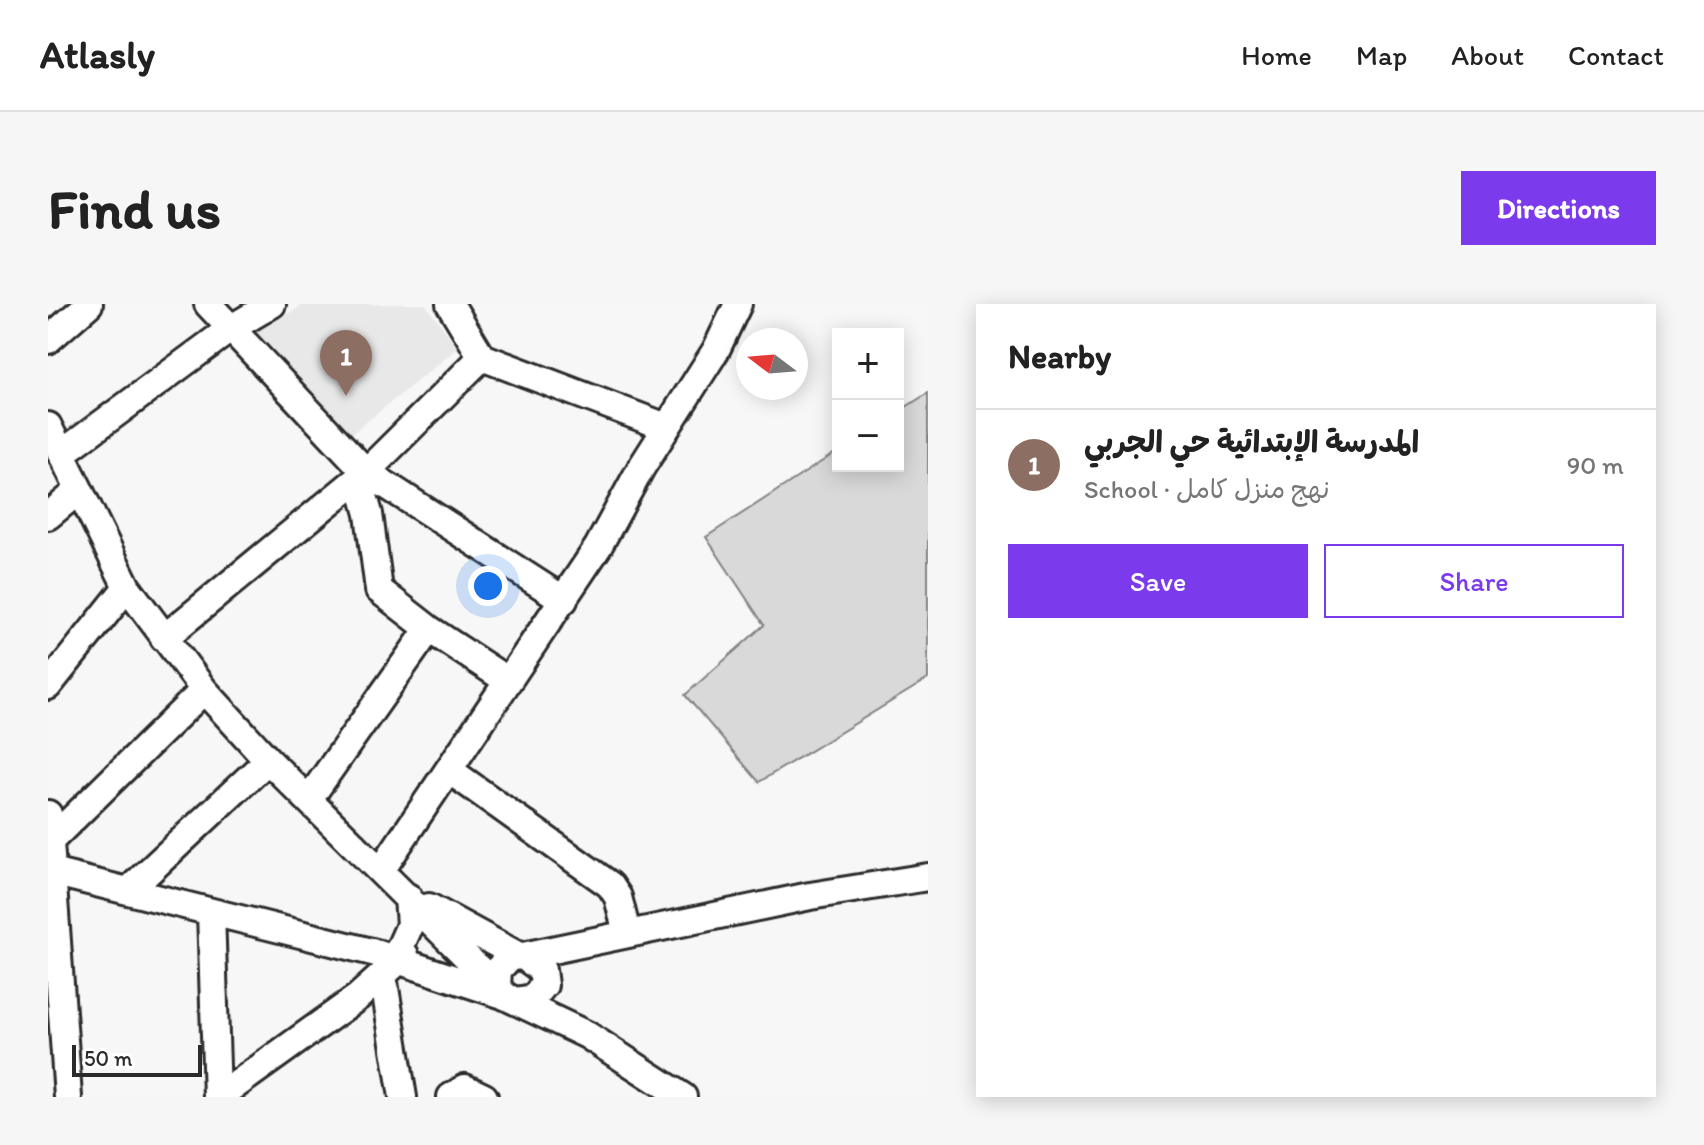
<!DOCTYPE html>
<html lang="en">
<head>
<meta charset="utf-8">
<style>
  body { margin:0; font-family:Itim,"Playpen Sans Arabic",sans-serif; background:#f6f6f6; color:#222 }
  .controls { position:absolute; right:24px; top:24px; display:grid; overflow:hidden; border-radius:0px; box-shadow:0 4px 20px #0003 }
  .controls button { width:72px; height:72px; display:grid; place-items:center; padding:0; border:0; border-bottom:2px solid #e0e0e0; background:#fff; color:#222; font:40px sans-serif }
  .compass { position:absolute; left:688px; top:24px; width:72px; height:72px; border-radius:50%; background:#fff; box-shadow:0 4px 20px #0003; rotate:286deg }
  .scale { position:absolute; left:24px; bottom:20px; width:130px; box-sizing:border-box; padding-left:8px; border:4px solid #2b2b2b; border-top:0; font-size:22px; line-height:28px; white-space:nowrap; color:#2b2b2b; -webkit-text-stroke:6px #fff; paint-order:stroke }
  .you { position:absolute; left:440px; top:282px; width:28px; height:28px; margin:-20px; border:6px solid #fff; border-radius:50%; background:#1a73e8; box-shadow:0 0 0 12px #1a73e833 }
  .badge { display:grid; place-items:center; width:52px; height:52px; border-radius:50%; background:#7c3aed; color:#fff; font-size:26px; font-weight:700 }
  .pin { position:absolute; translate:-50% -66px; filter:drop-shadow(0 2px 4px #0008) }
  .pin::after { content:''; position:absolute; top:42px; width:28px; height:24px; background:inherit; clip-path:polygon(0 0,100% 0,50% 100%) }
  .list { margin:0; padding:0; list-style:none }
  h2 { display:flex; justify-content:space-between; align-items:center; height:104px; margin:0; padding:0 32px; font-size:34px }
  h2 small { font-size:26px; font-weight:400; color:#767676 }
  .list li { display:grid; grid-template-columns:52px 1fr auto; gap:24px; align-items:center; box-sizing:border-box; height:112px; padding:0 32px; border-top:2px solid #e0e0e0 }
  .list b { display:block; font-size:30px; white-space:nowrap }
  .list p { margin:0; font-size:26px; white-space:nowrap; color:#767676 }
  .list em { font-size:26px; font-style:normal; color:#767676 }
  .actions { display:flex; gap:16px; padding:24px 32px }
  .actions a { flex:1; padding:18px 0; border:2px solid #7c3aed; border-radius:0px; text-align:center; font-size:28px; color:#7c3aed }
  .actions .main { background:#7c3aed; color:#fff }
  .map { position:relative; flex:none; width:880px; height:793px; overflow:hidden; border-radius:0px }
  header { display:flex; align-items:center; gap:48px; box-sizing:border-box; height:112px; padding:0 40px; background:#fff; border-bottom:2px solid #e0e0e0 }
  header strong { font-size:38px }
  nav { display:flex; gap:44px; margin-inline-start:auto; font-size:28px }
  .intro { display:flex; align-items:center; justify-content:space-between; box-sizing:border-box; height:192px; padding:0 48px }
  h1 { margin:0; font-size:56px }
  .button { padding:20px 36px; border-radius:0px; background:#7c3aed; color:#fff; font-size:28px; font-weight:700 }
  main { display:flex; gap:48px; padding:0 48px }
  aside { flex:1; background:#fff; border-radius:0px; box-shadow:0 4px 20px #0003 }
  .map>svg:first-child { display:block }
  .built { fill:#e8e8e8 }
  .green { fill:#d9d9d9; stroke:#828282; stroke-width:2 }
  .lines { fill:none; stroke-linecap:round; stroke-linejoin:round }
  .minor-casing { stroke:#2b2b2b; stroke-width:32 }
  .minor { stroke:#fff; stroke-width:26 }
</style>
</head>
<body>
<header>
<strong>Atlasly</strong>
<nav><a>Home</a><a>Map</a><a>About</a><a>Contact</a></nav>
</header>
<div class="intro"><h1>Find us</h1><a class="button">Directions</a></div>
<main>
<div class="map">
<svg width="880" height="793" viewBox="0 0 880 793">
  <rect width="100%" height="100%" fill="#f7f7f7"/>
  <filter id="ink" filterUnits="userSpaceOnUse"><feTurbulence type="fractalNoise" baseFrequency=".0125" numOctaves="2"/><feDisplacementMap in="SourceGraphic" scale="16" xChannelSelector="R" yChannelSelector="G"/><feConvolveMatrix kernelMatrix="1 2 1 2 8 2 1 2 1" color-interpolation-filters="sRGB"/></filter>
  <g filter="url(#ink)">
    <path class="built" d="M257,0H377L410,44L291,140L192,37Z"/>
    <path class="green" d="M880,89V375L711,478L637,391L716,321L658,233L790,147V162H850V108Z"/>
    <g class="lines">
      <g class="minor-casing">
        <path id="minor" d="M160,0L318,168L516,296
          M402,0L434,53L618,123
          M0,36L41,0
          M0,122L79,283L156,386L220,456L449,683
          M13,150L182,25L224,0
          M311,174L321,210L331,286L381,325L460,377
          M0,212L29,188
          M116,334L318,168L434,53
          M0,382L79,283
          M401,466L562,581L570,593L579,629
          M261,495L381,325
          M0,510L20,793
          M3,536L156,386
          M334,565L550,243L593,164L668,46L690,0
          M0,567L328,649L452,690
          M80,587L220,456
          M381,603L469,651
          M163,608L169,793
          M349,650L362,621L360,593
          M475,652L762,592L880,573
          M335,672L355,793
          M468,697L485,694L496,681L494,666L475,652L463,653L450,665L449,683L457,692L539,731L635,793
          M171,793L310,693L357,651
          M403,793L417,784L436,793"/>
      </g>
      <use href="#minor" class="minor"/>
    </g>
  </g>
</svg>
<div class="controls">
<button>+</button>
<button>−</button>
</div>
<svg class="compass" viewBox="-18 -18 36 36"><path d="M0-13l5 13h-10z" fill="#e53935"/><path d="M0 13l5-13h-10z" fill="#767676"/></svg>
<div class="scale">50 m</div>
<div class="you"></div>
<div class="pin badge" style="left:298px;top:92px;background:#8d6e63">1</div>
</div>
<aside>
<h2>Nearby<small></small></h2>
<ul class="list">
<li><span class="badge" style="background:#8d6e63">1</span><div><b>المدرسة الإبتدائية حي الجربي</b><p>School · نهج منزل كامل</p></div><em>90 m</em></li>
</ul>
<div class="actions"><a class="main">Save</a><a>Share</a></div>
</aside>
</main>
</body>
</html>
